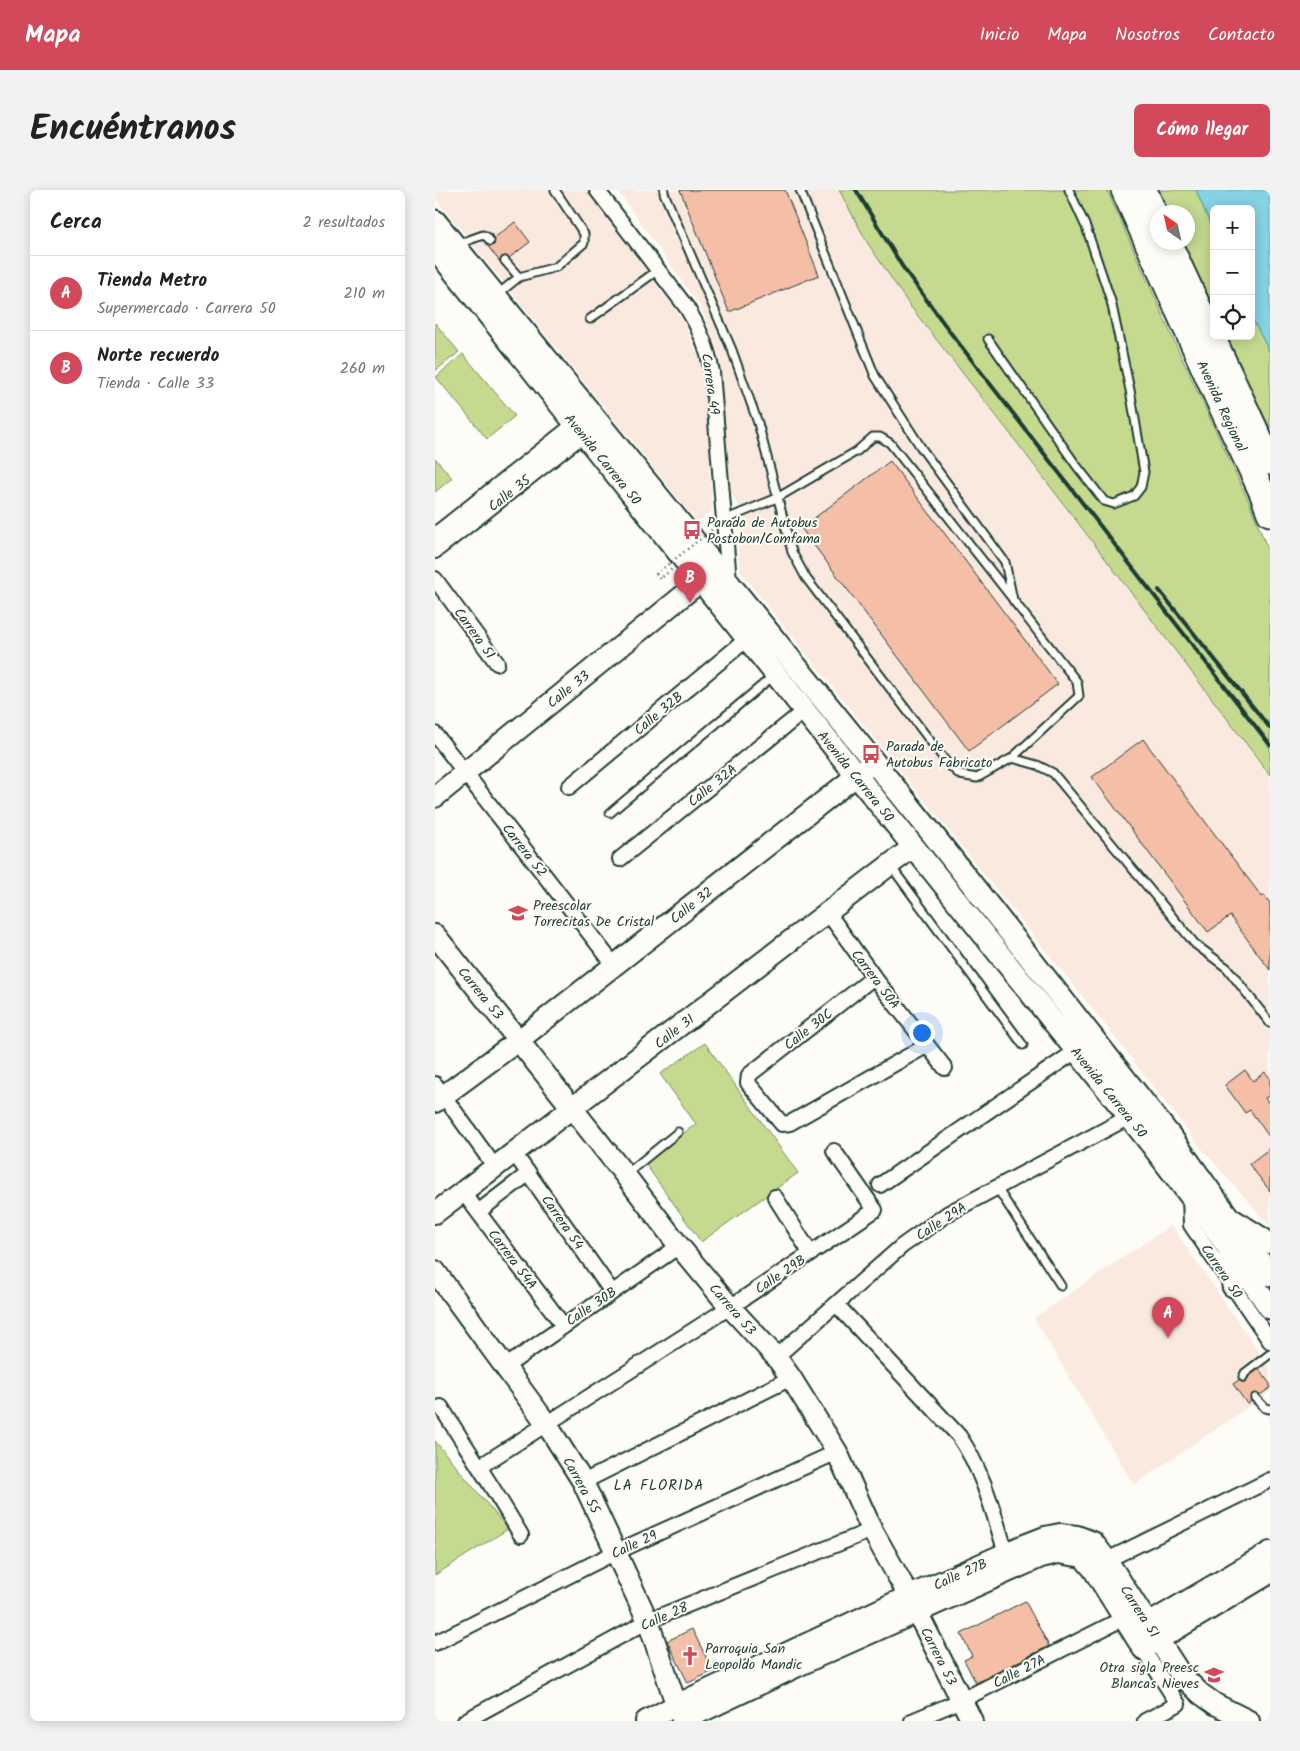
<!DOCTYPE html>
<html lang="es">
<head>
<meta charset="utf-8">
<style>
  body { margin:0; font-family:Kalam,sans-serif; background:#f2f2f2; color:#222 }
  .controls { position:absolute; right:15px; top:15px; display:grid; overflow:hidden; border-radius:8px; box-shadow:0 2px 12px #0003 }
  .controls button { width:45px; height:45px; display:grid; place-items:center; padding:0; border:0; border-bottom:1px solid #e0e0e0; background:#fff; color:#222; font:25px sans-serif }
  .compass { position:absolute; left:715px; top:15px; width:45px; height:45px; border-radius:50%; background:#fff; box-shadow:0 2px 12px #0003; rotate:326deg }
  .you { position:absolute; left:486px; top:842px; width:18px; height:18px; margin:-12px; border:4px solid #fff; border-radius:50%; background:#1a73e8; box-shadow:0 0 0 8px #1a73e833 }
  .badge { display:grid; place-items:center; width:32px; height:32px; border-radius:50%; background:#d1495b; color:#fff; font-size:16px; font-weight:700 }
  .pin { position:absolute; translate:-50% -41px; filter:drop-shadow(0 1px 2px #0008) }
  .pin::after { content:''; position:absolute; top:26px; width:18px; height:15px; background:inherit; clip-path:polygon(0 0,100% 0,50% 100%) }
  .list { margin:0; padding:0; list-style:none }
  h2 { display:flex; justify-content:space-between; align-items:center; height:65px; margin:0; padding:0 20px; font-size:21px }
  h2 small { font-size:16px; font-weight:400; color:#767676 }
  .list li { display:grid; grid-template-columns:32px 1fr auto; gap:15px; align-items:center; box-sizing:border-box; height:75px; padding:0 20px; border-top:1px solid #e0e0e0 }
  .list b { display:block; font-size:19px; white-space:nowrap }
  .list p { margin:0; font-size:16px; white-space:nowrap; color:#767676 }
  .list em { font-size:16px; font-style:normal; color:#767676 }
  .icon { flex:none; width:28px; height:28px; fill:none; stroke:currentColor; stroke-width:2; stroke-linecap:round; stroke-linejoin:round }
  .map { position:relative; flex:none; width:835px; height:1531px; overflow:hidden; border-radius:8px }
  header { display:flex; align-items:center; gap:30px; box-sizing:border-box; height:70px; padding:0 25px; background:#d1495b; color:#fff }
  header strong { font-size:24px }
  nav { display:flex; gap:28px; margin-inline-start:auto; font-size:18px }
  .intro { display:flex; align-items:center; justify-content:space-between; box-sizing:border-box; height:120px; padding:0 30px }
  h1 { margin:0; font-size:35px }
  .button { padding:12px 22px; border-radius:8px; background:#d1495b; color:#fff; font-size:18px; font-weight:700 }
  main { display:flex; gap:30px; padding:0 30px }
  aside { flex:1; background:#fff; border-radius:8px; box-shadow:0 2px 12px #0003 }
  .map>svg:first-child { display:block }
  .built { fill:#fae9df }
  .green { fill:#c5da8f; stroke:#728c62 }
  .water { fill:#85d2e3; stroke:#5c969d }
  .building { fill:#f4bea7; stroke:#1f3d34 }
  .lines { fill:none; stroke-linecap:round; stroke-linejoin:round }
  .lane-casing { stroke:#1f3d34; stroke-width:11 }
  .street-casing { stroke:#1f3d34; stroke-width:18 }
  .secondary-casing { stroke:#1f3d34; stroke-width:24 }
  .primary-casing { stroke:#1f3d34; stroke-width:25 }
  .highway-casing { stroke:#1f3d34; stroke-width:29 }
  .path { stroke:#1f3d34; stroke-width:2.5; stroke-dasharray:1 4; stroke-linecap:butt }
  .lane { stroke:#fdfcf7; stroke-width:7 }
  .street { stroke:#fdfcf7; stroke-width:14 }
  .secondary { stroke:#fdfcf7; stroke-width:20 }
  .primary { stroke:#fdfcf7; stroke-width:21 }
  .highway { stroke:#fdfcf7; stroke-width:25 }
  .rail { stroke:#1f3d34; stroke-width:4 }
  .path-bridge { stroke:#1f3d34; stroke-width:2.5; stroke-dasharray:1 4; stroke-linecap:butt }
  .labels { text-anchor:middle; stroke-width:4; stroke-linejoin:round; paint-order:stroke }
  .street-label { font-size:14px; fill:#1f3d34; stroke:#fdfcf7 }
  .poi-label { font-size:14px; fill:#1f3d34; stroke:#fdfcf7; text-anchor:start }
  .neighbourhood-label { font-size:15px; letter-spacing:1px; fill:#1f3d34; stroke:#fdfcf7 }
</style>
</head>
<body>
<header>
<strong>Mapa</strong>
<nav><a>Inicio</a><a>Mapa</a><a>Nosotros</a><a>Contacto</a></nav>
</header>
<div class="intro"><h1>Encuéntranos</h1><a class="button">Cómo llegar</a></div>
<main>
<aside>
<h2>Cerca<small>2 resultados</small></h2>
<ul class="list">
<li><span class="badge">A</span><div><b>Tienda Metro</b><p>Supermercado · Carrera 50</p></div><em>210 m</em></li>
<li><span class="badge">B</span><div><b>Norte recuerdo</b><p>Tienda · Calle 33</p></div><em>260 m</em></li>
</ul>
</aside>
<div class="map">
<svg width="835" height="1531" viewBox="0 0 835 1531">
  <rect width="100%" height="100%" fill="#fdfcf7"/>
  <filter id="ink" filterUnits="userSpaceOnUse"><feTurbulence type="fractalNoise" baseFrequency=".02" numOctaves="2"/><feDisplacementMap in="SourceGraphic" scale="10" xChannelSelector="R" yChannelSelector="G"/><feConvolveMatrix kernelMatrix="1 2 1 2 8 2 1 2 1" color-interpolation-filters="sRGB"/></filter>
  <g filter="url(#ink)">
    <path class="built" d="M0,0H152L248,130L270,182L277,321L262,332L0,8Z
      M182,0H404L432,52L475,116L570,237L835,585V1036L767,959L657,818L306,383L303,366L304,348L307,341L314,335L294,299L284,164L266,118Z
      M736,1035L835,1178V1202L699,1295L599,1128Z"/>
    <path class="green" d="M404,0H672L745,164L814,312L835,365V585L570,237L475,116L432,52Z
      M715,0H761L779,43V137L740,53L752,52V22H726Z
      M816,126L835,163V259L783,146H816Z
      M0,133L24,162L0,181Z
      M28,164L80,226L52,249L1,187Z
      M0,268L17,288L0,302Z
      M270,853L363,983L266,1052L209,972L261,934L225,884Z
      M0,1251L73,1339L0,1385Z"/>
    <path class="water" d="M761,0H835V163L816,126V19H779V43Z"/>
    <path class="building" d="M245,0H350L384,85L294,122Z
      M80,32L95,52L74,68L71,66L67,67L65,72L52,55H59V48Z
      M455,271L623,494L534,561L366,338Z
      M708,549L827,707L829,705L835,713V780L795,726L773,742L657,587Z
      M810,880L818,891L830,882L835,888V905L830,908L835,915V948L815,920L810,923L790,895Z
      M835,958V1001L814,974Z
      M824,1179L835,1194V1198L825,1205L821,1203L817,1204L815,1207L816,1211L812,1214L798,1194L804,1190L806,1192H810L814,1186Z
      M590,1411L614,1456L541,1493L529,1470L537,1466L526,1444Z
      M257,1439L278,1481L253,1493L232,1451Z"/>
    <g class="lines">
      <g class="lane-casing">
        <path id="lane" d="M229,0V3L297,160L323,233L357,362L371,388L512,573L525,585L542,588L577,568L644,506L642,492L578,410L570,372L487,259L440,186L365,0
          M23,54L48,45L52,47L55,51
          M84,87L121,77L149,53V44L120,0
          M63,104L84,87L70,71
          M155,129L223,80
          M553,149L641,275L669,311L679,314L699,306L706,297L709,282L695,200L676,111L651,37L634,0
          M289,330L342,308L422,261L438,247H445L455,253L577,408
          M577,568L602,575L618,583L760,754L792,778L835,833
          M175,623L338,486
          M455,675L588,855
          M190,985L243,942
          M562,998L626,1096
          M808,1187L810,1183L835,1164
          M820,1208L830,1218L835,1219"/>
      </g>
      <g class="street-casing">
        <path id="street" d="M162,0L252,118C264,137 273,159 277,182L294,391
          M0,345L140,234
          M0,361L149,244
          M0,389L62,473
          M0,544L179,775
          M134,597L312,449
          M185,669L369,521
          M393,723L439,787L510,878
          M439,787L314,885L313,893L347,934L355,933L491,856
          M0,894L60,977
          M79,963L177,1102
          M445,995L641,861
          M28,1002L128,1135
          M755,1006L756,1035L835,1151
          M340,1007L376,1064
          M43,1022L94,983
          M401,1114L524,1246C549,1283 558,1322 571,1363
          M341,1167L467,1056L512,1024L694,927
          M70,1177L244,1056
          M6,1217C33,1260 61,1302 86,1345
          M44,1277L309,1108L440,1020L399,961
          M148,1292L356,1188
          M672,1370L835,1290
          M0,1453L181,1362L402,1262
          M708,1459L743,1514L710,1531
          M30,1531L213,1431L437,1340
          M477,1531L527,1510L689,1428"/>
      </g>
      <g class="secondary-casing">
        <path id="secondary" d="M0,607L266,391
          M0,745L190,985L244,1056L295,1117L341,1167L356,1188L402,1262L437,1340L474,1406L537,1531
          M0,912L84,850L435,575
          M0,1023L478,657
          M792,1026L835,1053
          M0,1081L111,1233L148,1292L213,1431L238,1505L249,1525
          M701,1441L835,1362
          M211,1531L243,1514L465,1410L587,1356L610,1347L625,1344L642,1346L658,1352L672,1370L746,1485L766,1504L780,1514L814,1531
          M247,1531L386,1465L606,1367L623,1363L648,1367L658,1379L708,1459L835,1383"/>
      </g>
      <g class="primary-casing">
        <path id="primary" d="M0,31L495,641L739,951L835,1085
          M0,58L716,954L778,1036L835,1118
          M795,1060L798,1096"/>
      </g>
      <g class="highway-casing">
        <path id="highway" d="M689,0L785,213L827,302L835,323
          M709,0L722,30
          M733,52L835,272"/>
      </g>
      <path class="path" d="M221,384L225,389L237,379"/>
      <use href="#lane" class="lane"/>
      <use href="#street" class="street"/>
      <use href="#secondary" class="secondary"/>
      <use href="#primary" class="primary"/>
      <use href="#highway" class="highway"/>
      <path class="rail" d="M421,0L467,76L515,142L835,555
        M724,400L835,538"/>
      <path class="path-bridge" d="M221,384L278,339"/>
    </g>
  </g>
  <defs>
    <g id="bus-bare" transform="scale(1.5)"><path d="M-5-6H5V4H4V6H2V4H-2V6H-4V4H-5ZM-3.5-4V0h7V-4ZM-3.5 1.2v1.5H-2V1.2ZM2 1.2v1.5H3.5V1.2Z" fill="#d1495b" stroke="#fdfcf7" stroke-width="2.5" paint-order="stroke"/></g>
    <g id="school-bare" transform="scale(1.5)"><path d="M0-5L7-2L0 1L-7-2ZM-4 1L0 2.5L4 1V4Q0 6-4 4Z" fill="#d1495b" stroke="#fdfcf7" stroke-width="2.5" paint-order="stroke"/></g>
    <g id="church-bare" transform="scale(1.5)"><path d="M-1.2-6h2.4v3.5h3.3v2.4h-3.3V6h-2.4V-.1h-3.3v-2.4h3.3Z" fill="#d1495b" stroke="#fdfcf7" stroke-width="2.5" paint-order="stroke"/></g>
  </defs>
  <g fill-rule="evenodd">
    <use href="#bus-bare" x="257" y="340"/>
    <use href="#bus-bare" x="436" y="564"/>
    <use href="#school-bare" x="83" y="723"/>
    <use href="#church-bare" x="255" y="1466"/>
    <use href="#school-bare" x="779" y="1485"/>
  </g>
  <g class="labels">
    <g class="street-label">
      <text transform="translate(276 194) rotate(82)" y="5">Carrera 49</text>
      <text transform="translate(787 216) rotate(65)" y="5">Avenida Regional</text>
      <text transform="translate(168 269) rotate(51)" y="5">Avenida Carrera 50</text>
      <text transform="translate(74 303) rotate(-38)" y="5">Calle 35</text>
      <text transform="translate(40 443) rotate(54)" y="5">Carrera 51</text>
      <text transform="translate(133 499) rotate(-39)" y="5">Calle 33</text>
      <text transform="translate(223 523) rotate(-40)" y="5">Calle 32B</text>
      <text transform="translate(421 586) rotate(51)" y="5">Avenida Carrera 50</text>
      <text transform="translate(277 595) rotate(-39)" y="5">Calle 32A</text>
      <text transform="translate(90 660) rotate(52)" y="5">Carrera 52</text>
      <text transform="translate(256 715) rotate(-38)" y="5">Calle 32</text>
      <text transform="translate(441 789) rotate(53)" y="5">Carrera 50A</text>
      <text transform="translate(46 803) rotate(51)" y="5">Carrera 53</text>
      <text transform="translate(373 839) rotate(-38)" y="5">Calle 30C</text>
      <text transform="translate(239 841) rotate(-38)" y="5">Calle 31</text>
      <text transform="translate(674 902) rotate(51)" y="5">Avenida Carrera 50</text>
      <text transform="translate(506 1031) rotate(-33)" y="5">Calle 29A</text>
      <text transform="translate(128 1032) rotate(55)" y="5">Carrera 54</text>
      <text transform="translate(78 1069) rotate(53)" y="5">Carrera 54A</text>
      <text transform="translate(787 1081) rotate(56)" y="5">Carrera 50</text>
      <text transform="translate(345 1084) rotate(-34)" y="5">Calle 29B</text>
      <text transform="translate(156 1116) rotate(-34)" y="5">Calle 30B</text>
      <text transform="translate(298 1119) rotate(49)" y="5">Carrera 53</text>
      <text transform="translate(147 1295) rotate(61)" y="5">Carrera 55</text>
      <text transform="translate(199 1354) rotate(-25)" y="5">Calle 29</text>
      <text transform="translate(525 1384) rotate(-24)" y="5">Calle 27B</text>
      <text transform="translate(705 1421) rotate(57)" y="5">Carrera 51</text>
      <text transform="translate(229 1426) rotate(-24)" y="5">Calle 28</text>
      <text transform="translate(504 1466) rotate(63)" y="5">Carrera 53</text>
      <text transform="translate(584 1481) rotate(-27)" y="5">Calle 27A</text>
    </g>
    <g class="poi-label">
      <text x="272" y="337">Parada de Autobus<tspan x="272" dy="16">Postobon/Comfama</tspan></text>
      <text x="451" y="561">Parada de<tspan x="451" dy="16">Autobus Fabricato</tspan></text>
      <text x="98" y="720">Preescolar<tspan x="98" dy="16">Torrecitas De Cristal</tspan></text>
      <text x="270" y="1463">Parroquia San<tspan x="270" dy="16">Leopoldo Mandic</tspan></text>
      <text x="764" y="1482" text-anchor="end">Otra sigla Preesc<tspan x="764" dy="16">Blancas Nieves</tspan></text>
    </g>
    <g class="neighbourhood-label">
      <text x="224" y="1300">LA FLORIDA</text>
    </g>
  </g>
</svg>
<div class="controls">
<button>+</button>
<button>−</button>
<button><svg class="icon" aria-label="locate" viewBox="0 0 24 24"><circle cx="12" cy="12" r="6"/><path d="M12 2v4M12 18v4M2 12h4M18 12h4"/></svg></button>
</div>
<svg class="compass" viewBox="-18 -18 36 36"><path d="M0-13l5 13h-10z" fill="#e53935"/><path d="M0 13l5-13h-10z" fill="#767676"/></svg>
<div class="you"></div>
<div class="pin badge" style="left:733px;top:1148px">A</div>
<div class="pin badge" style="left:255px;top:413px">B</div>
</div>
</main>
</body>
</html>
